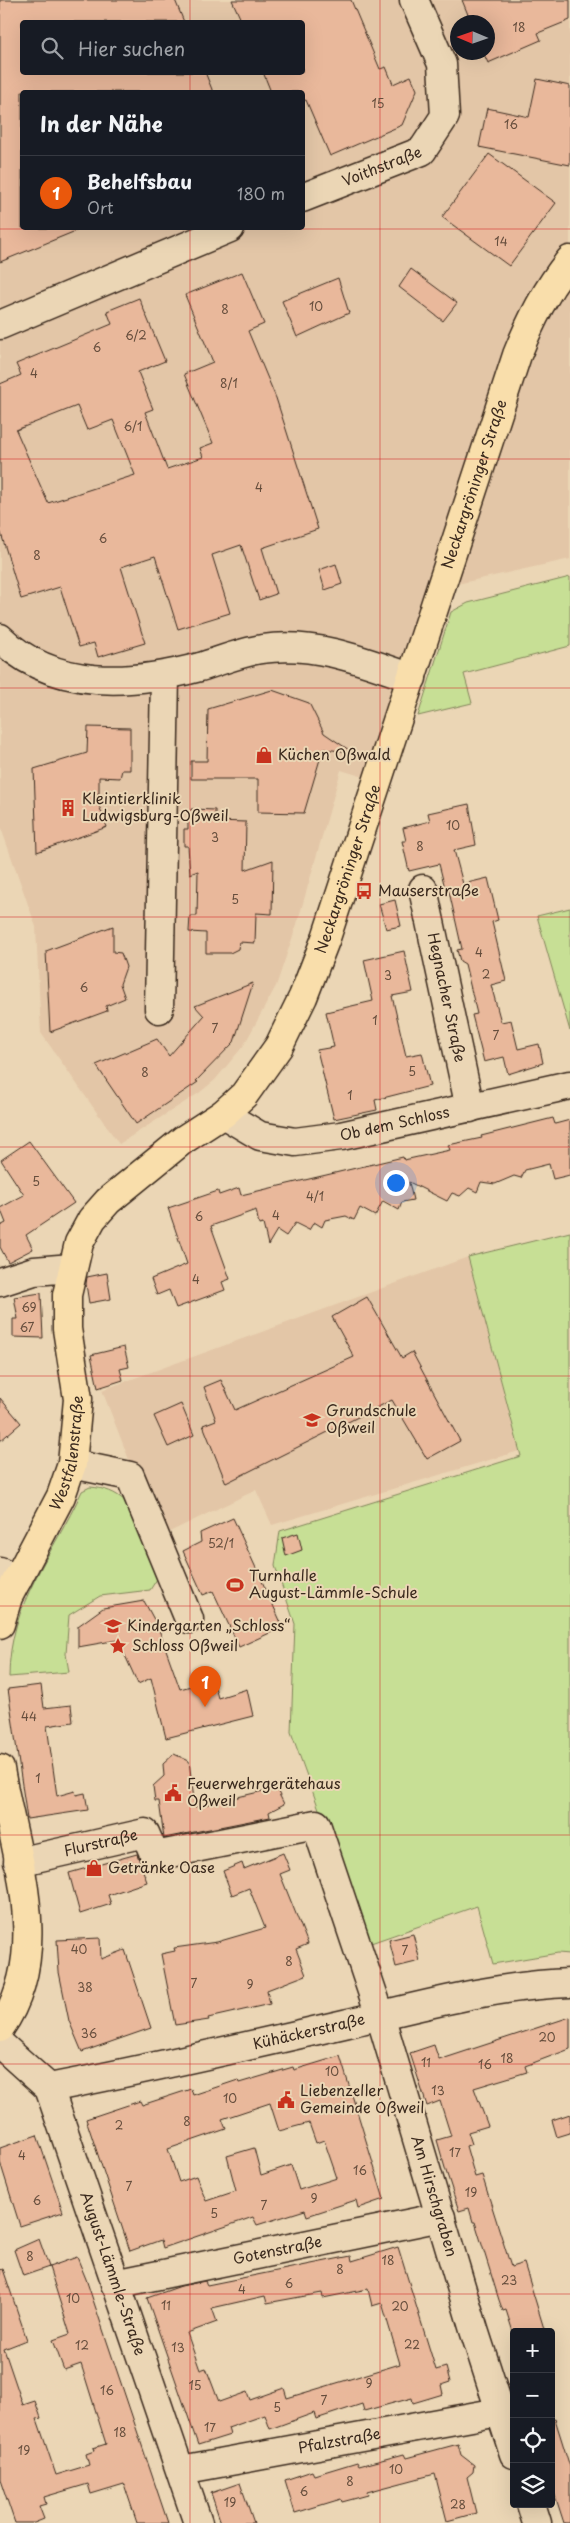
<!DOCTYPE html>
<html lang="de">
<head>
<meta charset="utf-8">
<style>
  body { margin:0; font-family:"Playpen Sans",sans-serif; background:#20242c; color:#f1f3f6 }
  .controls { position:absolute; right:15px; bottom:15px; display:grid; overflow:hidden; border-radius:5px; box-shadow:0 5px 20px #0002 }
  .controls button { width:45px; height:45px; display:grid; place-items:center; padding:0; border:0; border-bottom:1px solid #363941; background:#171b24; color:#f1f3f6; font:25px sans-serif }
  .compass { position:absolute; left:450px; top:15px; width:45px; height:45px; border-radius:50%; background:#171b24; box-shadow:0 5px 20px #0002; rotate:272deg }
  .you { position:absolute; left:395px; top:1182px; width:18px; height:18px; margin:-12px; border:4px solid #fff; border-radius:50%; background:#1a73e8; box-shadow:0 0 0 8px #1a73e833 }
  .badge { display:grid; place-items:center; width:32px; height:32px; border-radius:50%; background:#ea580c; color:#fff; font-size:16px; font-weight:700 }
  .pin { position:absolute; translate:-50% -41px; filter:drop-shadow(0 1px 2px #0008) }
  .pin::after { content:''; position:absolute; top:26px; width:18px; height:15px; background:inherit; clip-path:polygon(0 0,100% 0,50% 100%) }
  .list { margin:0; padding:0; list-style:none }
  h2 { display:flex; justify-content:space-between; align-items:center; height:65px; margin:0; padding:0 20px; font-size:21px }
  h2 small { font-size:16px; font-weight:400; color:#9ea1a6 }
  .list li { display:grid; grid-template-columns:32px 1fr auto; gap:15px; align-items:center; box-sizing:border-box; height:75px; padding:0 20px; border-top:1px solid #363941 }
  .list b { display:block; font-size:19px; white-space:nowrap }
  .list p { margin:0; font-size:16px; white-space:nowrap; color:#9ea1a6 }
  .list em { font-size:16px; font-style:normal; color:#9ea1a6 }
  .icon { flex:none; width:28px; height:28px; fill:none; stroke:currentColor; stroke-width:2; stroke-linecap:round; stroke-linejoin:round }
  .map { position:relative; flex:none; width:570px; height:2523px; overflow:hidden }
  .search { position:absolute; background:#171b24; box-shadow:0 5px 20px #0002; left:20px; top:20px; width:285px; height:55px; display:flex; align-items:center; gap:12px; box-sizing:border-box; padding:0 18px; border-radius:5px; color:#9ea1a6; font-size:19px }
  .panel { position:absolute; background:#171b24; box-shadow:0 5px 20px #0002; left:20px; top:90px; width:285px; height:140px; border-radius:5px }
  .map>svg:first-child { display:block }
  .built { fill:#e3c6a7; fill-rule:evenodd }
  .green { fill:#c7df95; stroke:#81845a }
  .building { fill:#e9b89b; stroke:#3b2a1e; fill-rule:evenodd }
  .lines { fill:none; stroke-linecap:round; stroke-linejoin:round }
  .minor-casing { stroke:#3b2a1e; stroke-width:31 }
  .major-casing { stroke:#3b2a1e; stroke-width:31 }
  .minor { stroke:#ebd6b5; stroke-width:28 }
  .major { stroke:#f9deab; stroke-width:28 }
  .grid { fill:none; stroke:#d62828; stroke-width:1; stroke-opacity:0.55 }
  .labels { text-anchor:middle; stroke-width:4; stroke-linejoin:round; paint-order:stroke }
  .number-label { font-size:12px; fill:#664e3d }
  .street-label { font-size:15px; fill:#3b2a1e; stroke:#ebd6b5 }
  .poi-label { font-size:15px; fill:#3b2a1e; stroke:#ebd6b5; text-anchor:start }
</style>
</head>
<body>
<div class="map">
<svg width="570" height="2523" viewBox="0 0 570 2523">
  <rect width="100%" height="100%" fill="#ebd6b5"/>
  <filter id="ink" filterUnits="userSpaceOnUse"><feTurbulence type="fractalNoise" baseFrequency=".02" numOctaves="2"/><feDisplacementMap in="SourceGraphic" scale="10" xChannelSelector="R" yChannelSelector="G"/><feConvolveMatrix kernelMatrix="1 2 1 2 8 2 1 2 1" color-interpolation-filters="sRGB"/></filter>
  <g filter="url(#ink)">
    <path class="built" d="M0,0H570V559L425,591L364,777L341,770L297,924L276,986L244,1045L215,1080L199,1093L119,1144L41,1033L36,927L0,825ZM22,22H302V72H22ZM458,22H488V52H458ZM22,92H302V228H22Z
      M468,1257L519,1451L272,1525L256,1490L159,1537L102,1390Z"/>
    <path class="green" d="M570,577V646L464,674L472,703L418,716L451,612L468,603Z
      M570,908V1031L537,916Z
      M570,1232V1954L558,1953L493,1964L477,1906L368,1944L291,1732L295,1624L275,1566L280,1531L521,1456L468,1257Z
      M90,1487C104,1488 116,1492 126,1502L153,1563L157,1579L150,1590L100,1596L69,1615L66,1654L69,1672L9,1677C9,1603 53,1555 82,1491Z"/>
    <path class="building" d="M0,0H175L184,22H22V72H205L213,92H22V228H83L0,262Z
      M232,0H351L380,69L386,67L393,84L411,76L417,90L402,125L330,156L306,100L302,101V92H271L263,72H302V22H242Z
      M462,0H570V20L538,33L541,40L488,63L483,52H488V22H471Z
      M537,79L570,86V165L479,147L487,108L529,117Z
      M489,154L556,203L509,266L442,217Z
      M411,269L457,303L443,321L399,287Z
      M242,272L264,324L248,331L276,398L318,529L262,548L276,594L259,600L241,545L212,555L230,613L178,629L155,556L121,567L145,643L98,657L94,643L79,647L60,587L21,599L0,530V384L21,375L16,364L112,324L107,311L139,298L165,361L138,372L153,409L145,412L167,469L203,457L200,448L213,443L184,374L213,362L185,295ZM77,406L87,430L113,420L135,475L48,503L16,430Z
      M338,278L349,313L297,337L282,301Z
      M336,564L342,584L325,590L319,570Z
      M272,690L309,703L324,733L352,752L323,749L304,813L258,812V779H191V761H207L208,709Z
      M88,727L130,728V770H122L120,778L99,777V793L95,795L107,827L37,852L34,769L87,753Z
      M469,804L476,845L454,850L463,884L488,878L498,920L492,922L506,981L491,985L501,1022L511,1020L518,1049L539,1044L543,1063L508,1074L504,1057L484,1062L472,1015L477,1014L465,964L460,961L457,950L462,949L448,887L445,888L439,864L409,871L402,841H406L403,828L430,821L428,813Z
      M191,809L215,810V821L246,822L245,870L273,860L272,914L256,913L255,943L239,942L238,949L230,953H206V933L189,932L190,916H197L198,871L190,874L188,846H184V829H188V817H191Z
      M395,900L401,926L386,929L379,904Z
      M113,926V952L121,953L126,967L120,984L125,998L106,1006L107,1011L50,1032L46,951Z
      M404,951L413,992L392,996L406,1056L422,1053L430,1086L375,1100L377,1110L334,1119L317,1050L334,1047L326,1012L373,1001L364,960Z
      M253,983L234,1042L196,1081L198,1082L136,1124L96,1065L157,1039L169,1056L204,1016L195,1006Z
      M553,1118L555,1124L570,1120V1175L553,1179L549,1164L525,1170L521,1178L514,1176L495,1184L481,1182L477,1192L469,1188L460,1196L452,1193L447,1201L409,1182L413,1200L402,1202L399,1210L383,1201L375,1216L360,1208L354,1220L346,1216L325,1220L322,1227L314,1222L309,1230L295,1223L286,1236L277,1230L268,1245L263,1224L259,1225L256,1210L211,1226L230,1279L222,1282L225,1290L176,1308L169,1290L157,1295L151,1279L187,1264L168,1208L218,1191L219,1195L239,1188L241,1195L403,1157L404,1160L450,1150L448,1145L482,1138L481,1136Z
      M29,1141L74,1203L26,1235L33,1249L8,1262L0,1247V1226L6,1223L0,1208L24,1195L1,1160Z
      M107,1273L111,1299L89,1303L86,1284L87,1277Z
      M41,1293L43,1338L13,1337V1319H18L14,1297Z
      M367,1297L402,1358L412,1352L460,1441L427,1459L392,1400L226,1483L203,1425L216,1420L204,1387L221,1380L235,1410L354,1357L332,1317Z
      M124,1347L129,1367L120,1369L123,1380L98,1388L91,1355Z
      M0,1398L21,1423L0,1441Z
      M181,1404L194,1435L168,1447L154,1416Z
      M233,1518L283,1627L239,1647L213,1591L203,1595L183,1551L201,1542L200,1533Z
      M298,1533L302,1550L286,1556L282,1538Z
      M144,1601L158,1627L180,1689L213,1680L218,1698L247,1689L253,1716L166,1738L151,1678L138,1684L118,1640L78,1647V1626L103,1608Z
      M41,1685L44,1708L71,1705L73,1722L47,1726L57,1796L75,1791L76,1795L85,1793L88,1810L27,1819L8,1689Z
      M174,1754L189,1761L195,1807L276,1788L284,1804L269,1812L270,1817L164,1838L159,1801H155L153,1786L164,1776L163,1764Z
      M283,1853L290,1870L280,1874L308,1944L296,1949L306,1975L267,1990L270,2004L208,2018L209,2020L175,2025L161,1954L175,1951L174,1948L217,1942L265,1928L249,1888L232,1895L223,1871L242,1863L244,1869Z
      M137,1854L147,1882L108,1895L111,1904L80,1914L69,1873Z
      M413,1934L420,1961L396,1967L389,1940Z
      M100,1938L101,1959L125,1950L151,2028L82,2052L69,2021L59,1972L57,1940Z
      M570,2017V2049L525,2066L527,2072L474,2088L488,2126L468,2132L472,2144L466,2146L475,2177L482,2175L511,2267L524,2263L545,2332H513L506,2310L503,2311L499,2300L475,2222H473L469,2208L459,2211L445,2168L437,2140L451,2136L440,2101L427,2106L410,2053L434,2045L439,2060Z
      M340,2056L384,2199L358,2208L356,2200L307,2216L305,2210L257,2225L253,2217L163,2248L161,2240L130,2251L86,2119L140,2101L142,2105L191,2089L193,2095L238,2080L239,2083L293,2067L294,2070ZM270,2103L279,2131L309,2123L316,2143L324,2140L337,2178L299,2190L291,2165L261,2175L254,2148L227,2156L236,2191L206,2201L196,2176L179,2182L168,2149L226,2129L222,2119Z
      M570,2114V2133L557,2137L552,2120Z
      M37,2135L63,2212L20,2226L0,2162V2148Z
      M39,2239L49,2267L23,2276L14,2250Z
      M398,2247L436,2370L446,2367L450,2382L441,2385L443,2394L413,2403L412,2398L364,2411L362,2404L316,2419L314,2413L270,2429L265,2415L228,2428L230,2435L198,2445L147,2298L181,2286L205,2281L207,2285L351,2256L352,2261ZM368,2289L372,2306L382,2303L400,2364L287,2398L284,2388L250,2400L247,2392L219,2402L206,2368L200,2370L187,2333L217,2322L212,2308L265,2296L267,2303L322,2293L323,2298Z
      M77,2257L86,2279L168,2523H137L124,2484L91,2494L88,2484L44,2497L46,2504L39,2506L44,2519L34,2523H15L0,2479V2270L3,2269L27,2340L4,2349L23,2405L35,2401L41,2418L37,2419L56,2475L89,2465L86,2454L94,2451L93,2448L106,2444L81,2364L64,2370L53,2340L70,2334L49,2267Z
      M555,2419L570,2467V2523H564L551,2483V2420Z
      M458,2444L461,2455L474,2465L473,2472L467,2477L476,2513L447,2521L435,2474L367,2492L368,2495L342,2502L341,2499L295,2513L285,2480L312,2471L314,2475L357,2462L359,2466L404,2454L406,2458Z
      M240,2483L254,2523H221L211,2493Z"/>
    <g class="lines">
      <g class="minor-casing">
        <g id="minor">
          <path id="s1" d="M302,198L422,151L445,116L442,64L414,0"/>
          <path d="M0,325L230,228"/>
          <path d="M0,638C54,691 132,685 200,667C220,661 241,652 262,649C314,641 364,661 412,678"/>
          <path id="s2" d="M423,889L470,1108"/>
          <path d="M159,1009L165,676"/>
          <path id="s3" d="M223,1114L260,1136L295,1142L341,1136L570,1085"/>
          <path d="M0,1282L34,1271L72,1268"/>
          <path d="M72,1464L130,1476L189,1619"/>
          <path d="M0,1572L17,1580"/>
          <path id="s4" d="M18,1862L145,1833L155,1856L316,1824L380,2015L474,2330L514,2454"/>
          <path id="s5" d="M0,2044L49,2088L198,2523"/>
          <path id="s6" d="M49,2088C154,2068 257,2044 361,2020C429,2004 500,1985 570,1983"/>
          <path id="s7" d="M115,2284L441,2217"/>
          <path id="s8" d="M181,2470L499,2412"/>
          <path d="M531,2504L537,2523"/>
        </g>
      </g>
      <g class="major-casing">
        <g id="major">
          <path id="s9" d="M0,1624L8,1597L61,1496L72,1464L78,1399L67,1329V1295L79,1243L92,1219L108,1201L183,1140L223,1114L244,1095L279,1046L303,997L326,938L517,355C531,320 546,290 570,260"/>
          <path d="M0,1769C14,1852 54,1952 0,2028"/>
        </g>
      </g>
      <use href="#minor" class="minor"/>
      <use href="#major" class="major"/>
    </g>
  </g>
  <path class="grid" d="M190,0V22M380,0V2523M190,72V92M190,228V2523M0,229H570M0,459H570M0,688H570M0,917H570M0,1147H570M0,1376H570M0,1606H570M0,1835H570M0,2064H570M0,2294H570"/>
  <defs>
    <g id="shop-bare" transform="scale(1.35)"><path d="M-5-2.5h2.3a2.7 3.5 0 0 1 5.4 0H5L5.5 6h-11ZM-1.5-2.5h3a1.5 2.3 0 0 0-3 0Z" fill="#c8321e" stroke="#ebd6b5" stroke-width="2.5" paint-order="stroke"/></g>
    <g id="building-bare" transform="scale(1.35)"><path d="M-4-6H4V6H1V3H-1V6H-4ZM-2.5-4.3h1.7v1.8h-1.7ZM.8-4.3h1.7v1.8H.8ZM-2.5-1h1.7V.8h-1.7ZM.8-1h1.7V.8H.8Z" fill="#c8321e" stroke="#ebd6b5" stroke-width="2.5" paint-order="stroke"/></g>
    <g id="bus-bare" transform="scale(1.35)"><path d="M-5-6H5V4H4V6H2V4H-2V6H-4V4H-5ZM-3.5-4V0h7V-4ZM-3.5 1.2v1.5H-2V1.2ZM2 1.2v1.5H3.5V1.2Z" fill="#c8321e" stroke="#ebd6b5" stroke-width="2.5" paint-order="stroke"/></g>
    <g id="school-bare" transform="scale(1.35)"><path d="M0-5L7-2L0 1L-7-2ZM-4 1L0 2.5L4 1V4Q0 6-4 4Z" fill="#c8321e" stroke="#ebd6b5" stroke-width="2.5" paint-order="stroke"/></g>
    <g id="stadium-bare" transform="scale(1.35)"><path d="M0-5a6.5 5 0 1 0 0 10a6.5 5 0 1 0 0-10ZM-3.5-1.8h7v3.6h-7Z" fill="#c8321e" stroke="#ebd6b5" stroke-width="2.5" paint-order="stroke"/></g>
    <g id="sight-bare" transform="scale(1.35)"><path d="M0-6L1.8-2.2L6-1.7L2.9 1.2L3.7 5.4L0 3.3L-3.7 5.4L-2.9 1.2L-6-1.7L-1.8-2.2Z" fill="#c8321e" stroke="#ebd6b5" stroke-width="2.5" paint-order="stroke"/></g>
    <g id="civic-bare" transform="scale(1.35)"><path d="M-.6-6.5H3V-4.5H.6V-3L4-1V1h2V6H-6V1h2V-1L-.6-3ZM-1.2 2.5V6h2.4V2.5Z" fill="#c8321e" stroke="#ebd6b5" stroke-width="2.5" paint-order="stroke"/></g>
  </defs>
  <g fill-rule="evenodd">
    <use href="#shop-bare" x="264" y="755"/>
    <use href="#building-bare" x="68" y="808"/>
    <use href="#bus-bare" x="364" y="891"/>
    <use href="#school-bare" x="312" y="1420"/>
    <use href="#stadium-bare" x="235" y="1585"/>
    <use href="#school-bare" x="113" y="1626"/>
    <use href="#sight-bare" x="118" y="1646"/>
    <use href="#civic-bare" x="173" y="1793"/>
    <use href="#shop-bare" x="94" y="1868"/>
    <use href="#civic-bare" x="286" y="2100"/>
  </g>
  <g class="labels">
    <g class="number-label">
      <text x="519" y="32">18</text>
      <text x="378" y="108">15</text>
      <text x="511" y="129">16</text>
      <text x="501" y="246">14</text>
      <text x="316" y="311">10</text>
      <text x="225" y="314">8</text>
      <text x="136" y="340">6/2</text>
      <text x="97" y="352">6</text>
      <text x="34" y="378">4</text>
      <text x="229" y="388">8/1</text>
      <text x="133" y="431">6/1</text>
      <text x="259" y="492">4</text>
      <text x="103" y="543">6</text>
      <text x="37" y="560">8</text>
      <text x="453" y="830">10</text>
      <text x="215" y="842">3</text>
      <text x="420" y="851">8</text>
      <text x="235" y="904">5</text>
      <text x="479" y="957">4</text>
      <text x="486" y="979">2</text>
      <text x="388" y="980">3</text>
      <text x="84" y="992">6</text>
      <text x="375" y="1025">1</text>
      <text x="215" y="1033">7</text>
      <text x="496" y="1040">7</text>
      <text x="412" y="1076">5</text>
      <text x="145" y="1077">8</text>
      <text x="350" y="1100">1</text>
      <text x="36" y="1186">5</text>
      <text x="315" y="1201">4/1</text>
      <text x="276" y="1220">4</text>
      <text x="199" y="1221">6</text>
      <text x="196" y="1284">4</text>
      <text x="29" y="1312">69</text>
      <text x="27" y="1332">67</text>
      <text x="221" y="1548">52/1</text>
      <text x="29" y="1721">44</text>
      <text x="38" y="1783">1</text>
      <text x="79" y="1954">40</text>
      <text x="405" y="1955">7</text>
      <text x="289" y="1966">8</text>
      <text x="194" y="1988">7</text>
      <text x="250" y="1989">9</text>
      <text x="85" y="1992">38</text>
      <text x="89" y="2038">36</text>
      <text x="547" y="2042">20</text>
      <text x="507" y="2063">18</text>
      <text x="426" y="2067">11</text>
      <text x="485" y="2069">16</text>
      <text x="332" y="2076">10</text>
      <text x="438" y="2095">13</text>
      <text x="230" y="2103">10</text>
      <text x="187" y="2126">8</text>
      <text x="119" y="2130">2</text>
      <text x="455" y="2157">17</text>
      <text x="22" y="2160">4</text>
      <text x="360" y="2175">16</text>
      <text x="129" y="2191">7</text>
      <text x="471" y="2197">19</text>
      <text x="314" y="2203">9</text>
      <text x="37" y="2205">6</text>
      <text x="264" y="2210">7</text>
      <text x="214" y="2218">5</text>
      <text x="30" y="2261">8</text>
      <text x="388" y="2265">18</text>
      <text x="340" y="2274">8</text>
      <text x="509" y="2285">23</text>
      <text x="289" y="2288">6</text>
      <text x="242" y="2294">4</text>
      <text x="73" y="2303">10</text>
      <text x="166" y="2310">11</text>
      <text x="400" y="2311">20</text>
      <text x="412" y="2349">22</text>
      <text x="82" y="2350">12</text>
      <text x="178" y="2352">13</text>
      <text x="369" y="2388">9</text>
      <text x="195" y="2390">15</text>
      <text x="107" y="2395">16</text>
      <text x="324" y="2405">7</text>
      <text x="277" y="2412">5</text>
      <text x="210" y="2432">17</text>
      <text x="120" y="2437">18</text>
      <text x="24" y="2455">19</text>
      <text x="396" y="2474">10</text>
      <text x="350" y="2486">8</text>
      <text x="304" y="2496">6</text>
      <text x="230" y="2507">19</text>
      <text x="458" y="2509">28</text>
    </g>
    <g class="street-label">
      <text dy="5" stroke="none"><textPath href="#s1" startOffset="86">Voithstraße</textPath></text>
      <text dy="5" stroke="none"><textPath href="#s9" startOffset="1279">Neckargröninger Straße</textPath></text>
      <text dy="5" stroke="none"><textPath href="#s9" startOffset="874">Neckargröninger Straße</textPath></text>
      <text dy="5" stroke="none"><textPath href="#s2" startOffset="111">Hegnacher Straße</textPath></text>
      <text dy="5" stroke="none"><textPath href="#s3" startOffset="180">Ob dem Schloss</textPath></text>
      <text dy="5" stroke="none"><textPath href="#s9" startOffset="186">Westfalenstraße</textPath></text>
      <text dy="5" stroke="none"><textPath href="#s4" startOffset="85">Flurstraße</textPath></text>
      <text dy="5" stroke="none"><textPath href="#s6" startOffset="266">Kühäckerstraße</textPath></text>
      <text dy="5" stroke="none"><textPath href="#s4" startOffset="710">Am Hirschgraben</textPath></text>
      <text dy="5" stroke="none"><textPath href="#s7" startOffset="166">Gotenstraße</textPath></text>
      <text dy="5" stroke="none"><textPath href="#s5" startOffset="262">August-Lämmle-Straße</textPath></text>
      <text dy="5" stroke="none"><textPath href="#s8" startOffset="161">Pfalzstraße</textPath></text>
    </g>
    <g class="poi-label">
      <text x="278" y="760">Küchen Oßwald</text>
      <text x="82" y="804">Kleintierklinik<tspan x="82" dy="17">Ludwigsburg-Oßweil</tspan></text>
      <text x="378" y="896">Mauserstraße</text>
      <text x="326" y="1416">Grundschule<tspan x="326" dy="17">Oßweil</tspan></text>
      <text x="249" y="1581">Turnhalle<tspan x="249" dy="17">August-Lämmle-Schule</tspan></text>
      <text x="127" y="1631">Kindergarten „Schloss“</text>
      <text x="132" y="1651">Schloss Oßweil</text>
      <text x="187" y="1789">Feuerwehrgerätehaus<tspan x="187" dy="17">Oßweil</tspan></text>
      <text x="108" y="1873">Getränke Oase</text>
      <text x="300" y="2096">Liebenzeller<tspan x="300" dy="17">Gemeinde Oßweil</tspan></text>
    </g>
  </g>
</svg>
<div class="controls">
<button>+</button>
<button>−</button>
<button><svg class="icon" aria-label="locate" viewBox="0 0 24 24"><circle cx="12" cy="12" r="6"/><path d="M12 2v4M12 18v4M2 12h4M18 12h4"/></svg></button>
<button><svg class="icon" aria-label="layers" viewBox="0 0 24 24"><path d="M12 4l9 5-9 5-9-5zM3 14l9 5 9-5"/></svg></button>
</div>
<svg class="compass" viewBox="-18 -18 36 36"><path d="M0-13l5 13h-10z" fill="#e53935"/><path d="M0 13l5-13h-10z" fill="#9ea1a6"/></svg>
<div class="you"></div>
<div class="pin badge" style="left:205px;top:1707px">1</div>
<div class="search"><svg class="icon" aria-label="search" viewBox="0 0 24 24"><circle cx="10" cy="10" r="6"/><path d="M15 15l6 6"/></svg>Hier suchen</div>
<section class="panel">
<h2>In der Nähe<small></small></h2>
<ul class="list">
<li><span class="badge">1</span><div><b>Behelfsbau</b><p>Ort</p></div><em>180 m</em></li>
</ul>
</section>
</div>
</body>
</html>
